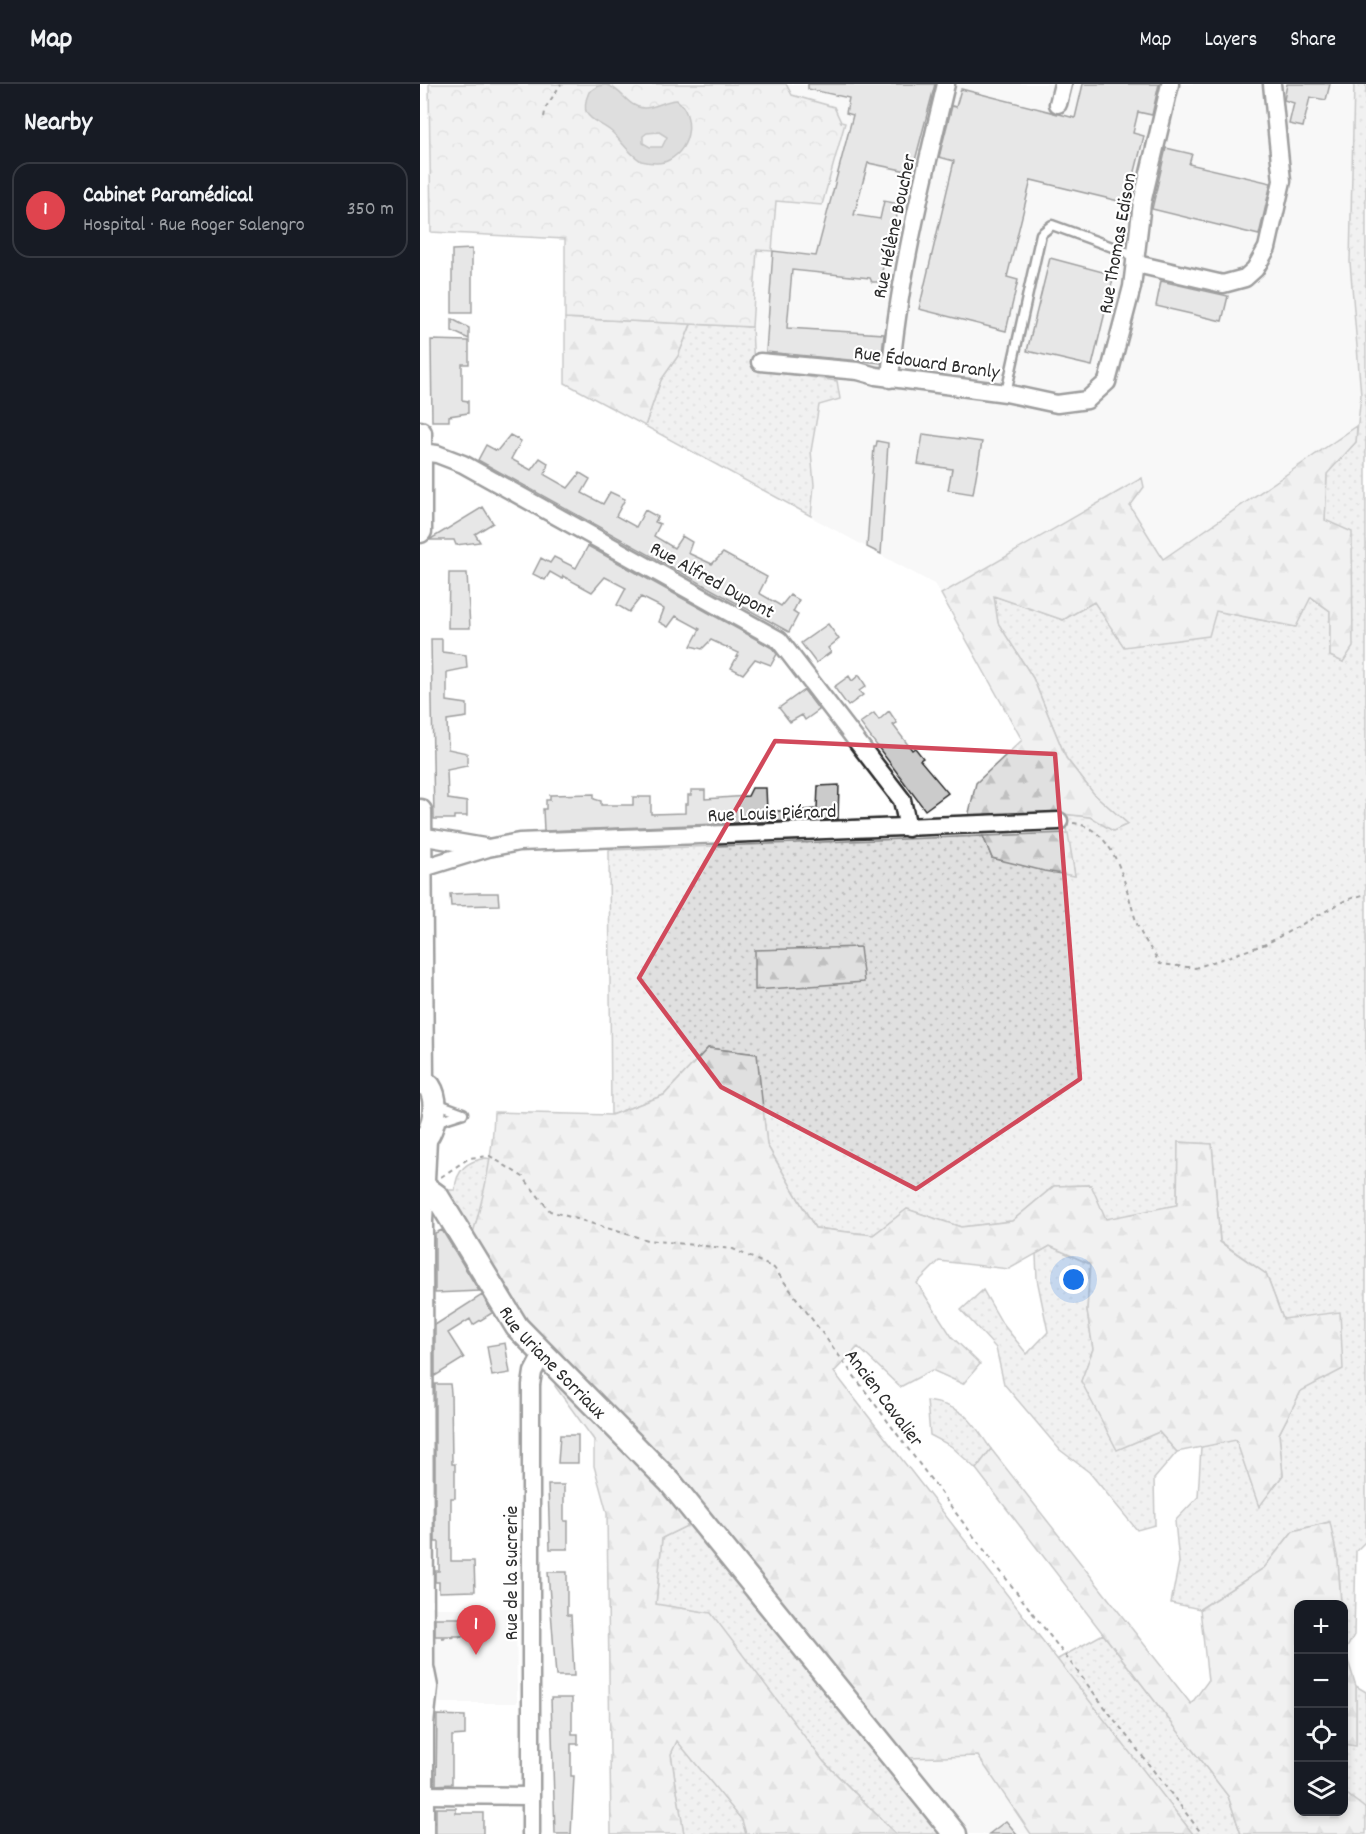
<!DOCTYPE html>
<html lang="en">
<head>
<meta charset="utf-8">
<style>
  body { margin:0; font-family:Dekko,sans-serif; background:#20242c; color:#f1f3f6 }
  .controls { position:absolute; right:18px; bottom:18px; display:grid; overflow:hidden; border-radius:12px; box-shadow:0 3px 9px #0003 }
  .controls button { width:54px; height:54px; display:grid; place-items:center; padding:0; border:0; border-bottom:2px solid #363941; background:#171b24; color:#f1f3f6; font:30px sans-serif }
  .you { position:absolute; left:654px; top:1196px; width:21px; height:21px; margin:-15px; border:4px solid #fff; border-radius:50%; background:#1a73e8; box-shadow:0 0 0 9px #1a73e833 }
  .badge { display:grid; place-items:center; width:39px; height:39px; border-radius:50%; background:#d1495b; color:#fff; font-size:20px; font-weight:700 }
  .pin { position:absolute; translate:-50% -50px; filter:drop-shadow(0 2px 3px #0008) }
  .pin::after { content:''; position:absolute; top:32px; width:21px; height:18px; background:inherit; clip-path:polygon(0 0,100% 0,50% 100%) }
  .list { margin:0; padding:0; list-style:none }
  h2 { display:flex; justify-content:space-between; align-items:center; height:78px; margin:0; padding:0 24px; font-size:26px }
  h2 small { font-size:20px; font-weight:400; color:#9ea1a6 }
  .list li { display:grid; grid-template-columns:39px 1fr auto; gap:18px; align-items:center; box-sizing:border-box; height:96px; margin:0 12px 12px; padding:0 12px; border:2px solid #363941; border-radius:18px }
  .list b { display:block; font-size:22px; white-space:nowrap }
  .list p { margin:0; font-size:20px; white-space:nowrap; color:#9ea1a6 }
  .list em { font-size:20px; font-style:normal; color:#9ea1a6 }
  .icon { flex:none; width:33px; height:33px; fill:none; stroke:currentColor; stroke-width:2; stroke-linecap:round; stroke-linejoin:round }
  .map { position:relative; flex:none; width:946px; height:1750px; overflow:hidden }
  header { display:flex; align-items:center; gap:36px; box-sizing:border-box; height:84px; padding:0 30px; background:#171b24; border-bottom:2px solid #363941 }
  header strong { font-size:28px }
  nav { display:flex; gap:33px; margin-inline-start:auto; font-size:21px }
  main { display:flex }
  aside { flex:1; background:#171b24 }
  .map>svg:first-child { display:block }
  .built { fill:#efefef }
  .grass { fill:url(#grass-dots); stroke:#868686; stroke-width:1.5 }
  .forest { fill:url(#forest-firs); stroke:#868686; stroke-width:1.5 }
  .park { fill:url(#park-crowns); stroke:#868686; stroke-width:1.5 }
  .water { fill:#b6b6b6; stroke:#7e7e7e; stroke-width:1.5; fill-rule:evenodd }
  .building { fill:#cbcbcb; stroke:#2b2b2b; stroke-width:1.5 }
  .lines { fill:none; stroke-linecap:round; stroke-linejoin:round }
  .lane-casing { stroke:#2b2b2b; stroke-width:13 }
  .street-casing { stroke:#2b2b2b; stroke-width:21 }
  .secondary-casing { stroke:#2b2b2b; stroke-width:27 }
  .path { stroke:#2b2b2b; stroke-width:2; stroke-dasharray:4.5 4.5; stroke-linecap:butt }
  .lane { stroke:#fff; stroke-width:8 }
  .street { stroke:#fff; stroke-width:16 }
  .secondary { stroke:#fff; stroke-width:22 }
  .marked { fill:none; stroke:#d1495b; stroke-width:4.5; stroke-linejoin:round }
  .labels { text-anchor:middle; stroke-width:4.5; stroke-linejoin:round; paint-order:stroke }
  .street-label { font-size:20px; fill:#2b2b2b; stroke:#fff }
</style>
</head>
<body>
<header>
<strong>Map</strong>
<nav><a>Map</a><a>Layers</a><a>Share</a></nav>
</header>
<main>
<aside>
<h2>Nearby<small></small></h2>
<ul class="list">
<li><span class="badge" style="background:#e0444e">1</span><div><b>Cabinet Paramédical</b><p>Hospital · Rue Roger Salengro</p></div><em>350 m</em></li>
</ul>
</aside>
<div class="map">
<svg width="946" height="1750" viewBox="0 0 946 1750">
  <defs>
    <pattern id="grass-dots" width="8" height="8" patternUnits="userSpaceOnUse" patternTransform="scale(1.5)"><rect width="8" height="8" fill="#e0e0e0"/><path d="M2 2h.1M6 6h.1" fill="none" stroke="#c0c0c0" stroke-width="1.8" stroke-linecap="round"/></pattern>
    <pattern id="forest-firs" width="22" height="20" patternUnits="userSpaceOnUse" patternTransform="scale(1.5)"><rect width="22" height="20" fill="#e0e0e0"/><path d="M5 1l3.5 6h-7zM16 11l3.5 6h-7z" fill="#c0c0c0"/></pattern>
    <pattern id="park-crowns" width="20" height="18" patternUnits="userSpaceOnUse" patternTransform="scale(1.5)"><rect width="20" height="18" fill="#e0e0e0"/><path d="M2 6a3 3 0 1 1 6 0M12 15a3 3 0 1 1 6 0" fill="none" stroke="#c0c0c0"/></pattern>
  </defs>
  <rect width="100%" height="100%" fill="#fff"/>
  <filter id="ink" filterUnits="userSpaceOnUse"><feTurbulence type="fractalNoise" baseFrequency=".0167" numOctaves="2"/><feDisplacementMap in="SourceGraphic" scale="12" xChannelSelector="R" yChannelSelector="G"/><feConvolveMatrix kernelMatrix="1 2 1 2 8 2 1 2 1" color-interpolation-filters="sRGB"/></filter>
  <g filter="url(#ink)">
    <path class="built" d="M366,0H934L930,178L941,311L937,342L742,475L710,422L724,403L721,395L521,510L514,500L145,299V234L337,166H352L356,117L425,39H421L414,23L372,11Z
      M15,1524H96L97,1619H15Z
      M558,1672L611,1750H546L486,1674Z"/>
    <path class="grass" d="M934,0H946V1457L936,1467L934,1551L925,1567L924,1520H921L918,1477L909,1438L873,1447L844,1484L780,1525L751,1519L759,1478L755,1437L778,1413L781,1363L816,1355L839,1422L863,1391L859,1350L881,1307L863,1235L846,1190L800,1157L792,1060L758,1058L757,1121L686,1136L670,1101L634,1102L592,1137L541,1143L487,1125L453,1151L395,1144L347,1061L336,970L288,964L244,1011L191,1031L189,766L563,752L572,774L655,791L643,730L670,733L693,747L708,740L674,710L646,674L613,594L578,539L574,512L643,536L674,518L796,527L875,543L890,513L910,527V572L923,578L905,436L907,389L936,358L941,311L930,178Z
      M145,234L332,243L334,285L417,297L420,315L399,321L391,367L394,401L391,432L225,342L241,296L258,272L271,241Z
      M66,1074L71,1075L68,1100L52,1153L29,1117L28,1106H35C36,1086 47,1077 66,1074Z
      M630,1162L670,1180L667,1227L673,1265L661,1298L739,1348L757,1368L734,1395L735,1441L717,1446L669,1388L640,1366L584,1300L576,1264L541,1226L563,1206L582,1239L607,1270L628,1248L617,1195L616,1170Z
      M507,1317C544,1322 551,1336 571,1365L556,1385L531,1362L510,1351Z
      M274,1438L524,1750H476L404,1678L236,1520L242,1454Z
      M683,1550L808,1712L821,1750H773L636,1576Z
      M936,1602L946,1608V1725L924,1708V1660L936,1661Z
      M257,1656L322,1736L326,1750H264L251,1670Z"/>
    <path class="forest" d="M145,234L271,240L258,272L241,296L225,342L145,299Z
      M937,342L936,358L907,390L905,436L932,448L933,563L923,578L910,572V527L891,513L876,543L796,527L789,552L704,563L674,518L643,536L574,512L578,539L613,594L646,674L674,710L708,740L693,747L670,733L643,730L548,733L556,699L602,656L521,510L722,394L724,403L710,422L743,475Z
      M648,749L655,792L624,787L572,774L563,752Z
      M440,863L444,898L335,906V866Z
      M288,964L337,970L347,1061L395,1144L453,1151L487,1125L541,1143L592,1137L634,1102L671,1101L686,1135L757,1121L758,1058L792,1060L800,1158L846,1190L863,1235L920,1228L923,1285L881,1307L859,1350L863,1391L839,1423L816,1356L757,1368L739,1348L697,1366L661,1297L673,1265L667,1227L670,1180L630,1162L589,1185L519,1177L497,1199L532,1253L560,1280L543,1300L512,1286L480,1303L438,1263L414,1288L773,1750H611L558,1672L486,1674L289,1431L242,1454L236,1520L291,1529L404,1678L476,1750H326L322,1736L257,1657L251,1670L264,1750H191L187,1429L174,1382V1356L135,1302L142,1272L107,1239L52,1153C64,1111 73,1072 74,1028L191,1031L244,1011Z
      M571,1365L771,1620L788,1597L780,1525L844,1484L873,1447L910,1438L918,1477L921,1520H878V1728H924V1708L946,1725V1750H821L808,1712L556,1385Z
      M924,1551L925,1567L936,1602V1662L924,1660Z"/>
    <path class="park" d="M9,0H366L372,11L414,23L421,38L425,39L402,121L356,117L352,167L337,166L332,243L145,234V155L11,148Z"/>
    <path class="water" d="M187,1C202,5 208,24 224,24C236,24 245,16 257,16C275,31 272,64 249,76C241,81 230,79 221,77C210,70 203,60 194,50C180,35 156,38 169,8L178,2ZM239,48L247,53L242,63H230L223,59V52L227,49Z"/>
    <path class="building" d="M388,0H515L492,88L448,79L434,131L460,135L464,117L480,120L459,198H452L450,194L372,186L367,244L464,250L461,279L346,268L353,167L396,172L433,31L426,29L429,14L388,5Z
      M663,0H739L732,31L718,28L713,49L724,52L707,119L611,96L587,193L598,196L586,247L499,225L534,77L519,73L532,22L536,23L541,5L655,34Z
      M867,0H910L906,16L890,13L883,43L869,40L874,19L864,16Z
      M746,64L772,70L769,80L851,99L839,151L732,125Z
      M52,165V229H32V166Z
      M630,174L694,191L672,282L607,267Z
      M741,197L808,212L802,237L736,222Z
      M32,235L49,244V255L32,247Z
      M11,256L49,257V280H42V316L48,317V329L29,332V337H12Z
      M503,350L562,358L553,410L528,406L532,385L498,380Z
      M90,351L101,357L91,375L102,381L111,386L120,374L128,379L125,391L148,404L160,389L170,395L162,409L183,420L190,408L205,415L196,432L216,443L225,426L238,433L235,438L240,440L234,452L254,464L262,452L272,458L268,469L292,480L303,469L347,493L339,509L361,522L370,511L379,516L373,528L378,531L369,548L58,376L66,361L77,367Z
      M457,357L468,359L461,470L447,463L454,363H456Z
      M63,423L73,439L55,450L60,458L36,461L34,456H9Z
      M168,462L352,564L357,570L351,581L335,575L323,590L311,584L319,569L291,556L282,565L271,562L280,545L256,532L248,543L239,538L244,525L239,522L221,513L209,528L197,521L206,504L185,493L172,508L143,492L142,495L130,488L125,496L113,490L121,474L130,479L134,473L156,484Z
      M29,489H47L50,544H28Z
      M408,540L419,555L408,564L411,568L396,579L381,559Z
      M11,555H22V568L46,571L47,584L27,588V617L47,620V633L27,636L28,665L47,669V682L27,686L28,715L47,718V732H34V735H14Z
      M439,591L446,602L439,607L443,611L428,622L414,603L429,592L432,597Z
      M384,606L399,626L385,636L382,631L370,638L359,624Z
      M469,627L477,639L473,641L492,666L495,664L503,674L500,676L528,709L505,726L440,639L454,629L459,636Z
      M419,701L418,735L124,747L123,725H126V716H130V711L174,710V715L181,717V721H213V713H231V730L265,729V720H268V711H271V706H285V715L328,712L332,704H346L347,727H372L397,725L398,702Z
      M59,809H78L79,821L31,822L30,810Z
      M22,1146L59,1207L15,1209V1149Z
      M62,1211L72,1229L53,1241L50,1235L28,1249L44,1274L15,1292V1241Z
      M85,1259L90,1289L72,1292L67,1262Z
      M15,1300H30L31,1309L32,1380H35V1414H31V1477H54L55,1507L19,1508V1498H15V1487H19V1458H15Z
      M140,1351H158V1379H138Z
      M128,1401H144V1437H148V1465H130Z
      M128,1488H147V1531H151L154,1592H136Z
      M15,1534H55V1552H15Z
      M131,1614H152V1650H158V1660H151V1692H154L151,1750H135Z
      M17,1631L45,1632V1651L32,1652V1700L16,1701Z
      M16,1724H36V1729H63V1750H16Z
      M586,1737L597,1750H569Z"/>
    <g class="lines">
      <g class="lane-casing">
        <path id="lane" d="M586,309L621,150L632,141L706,168L715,176
          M16,1019L43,1029
          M15,1038L43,1029"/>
      </g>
      <g class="street-casing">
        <path id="street" d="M638,20L643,0
          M715,176L721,181L803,200L825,194L835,185L847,164L862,97L852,0
          M340,278L438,287L456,292L586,309L637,320L667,316L687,298L712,203L722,119L750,0
          M470,295C478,195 503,97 526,0
          M0,368L17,370L43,380L359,556L482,716L488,744
          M0,752L64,763
          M0,785L68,764L99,758L639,737
          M2,1711L111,1712
          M111,1750V1301L113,1288L123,1269"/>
      </g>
      <g class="secondary-casing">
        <g id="secondary">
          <path d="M0,349V447"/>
          <path d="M0,727L2,998"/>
          <path d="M0,998L9,1002C19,1017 15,1049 0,1059"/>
          <path id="s1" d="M2,1101L17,1112L97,1243L250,1398L535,1750"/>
          <path d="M2,1750V1640L6,1603L2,1583L1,1137L5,1055"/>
        </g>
      </g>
      <path class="path" d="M124,33L126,23L141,0
        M653,739C698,745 705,805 717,840C722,854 733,867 740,880L775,884L846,860L926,816L946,810
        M21,1093L49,1074L70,1072L103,1093L130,1127L227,1156L313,1165L354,1184L532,1424L782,1750
        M21,1554L45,1552"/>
      <use href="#lane" class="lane"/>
      <use href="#street" class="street"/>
      <use href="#secondary" class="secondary"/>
    </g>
  </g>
  <path d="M0 0H946V1750H0ZM355,657L635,670L660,995L496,1105L301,1003L219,894Z" fill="#fff" fill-opacity=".55" fill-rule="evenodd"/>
  <path class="marked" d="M355,657L635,670L660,995L496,1105L301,1003L219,894Z"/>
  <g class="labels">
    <g class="street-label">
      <text transform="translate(473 142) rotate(-78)" y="7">Rue Hélène Boucher</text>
      <text transform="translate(696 159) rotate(-80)" y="7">Rue Thomas Edison</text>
      <text transform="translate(507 277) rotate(8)" y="7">Rue Édouard Branly</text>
      <text transform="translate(293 495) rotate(29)" y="7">Rue Alfred Dupont</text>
      <text transform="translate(352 728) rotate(-2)" y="7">Rue Louis Piérard</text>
      <text dy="7" stroke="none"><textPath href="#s1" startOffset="222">Rue Uriane Sorriaux</textPath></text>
      <text transform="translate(465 1313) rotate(53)" y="7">Ancien Cavalier</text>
      <text transform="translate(90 1489) rotate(-90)" y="7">Rue de la Sucrerie</text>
    </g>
  </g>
</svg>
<div class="controls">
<button>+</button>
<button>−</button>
<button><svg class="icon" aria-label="locate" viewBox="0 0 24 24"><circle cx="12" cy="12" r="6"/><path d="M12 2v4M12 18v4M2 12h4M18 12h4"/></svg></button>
<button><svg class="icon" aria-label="layers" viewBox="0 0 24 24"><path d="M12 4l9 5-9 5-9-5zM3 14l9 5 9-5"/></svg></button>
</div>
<div class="you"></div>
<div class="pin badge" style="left:56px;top:1571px;background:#e0444e">1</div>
</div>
</main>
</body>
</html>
